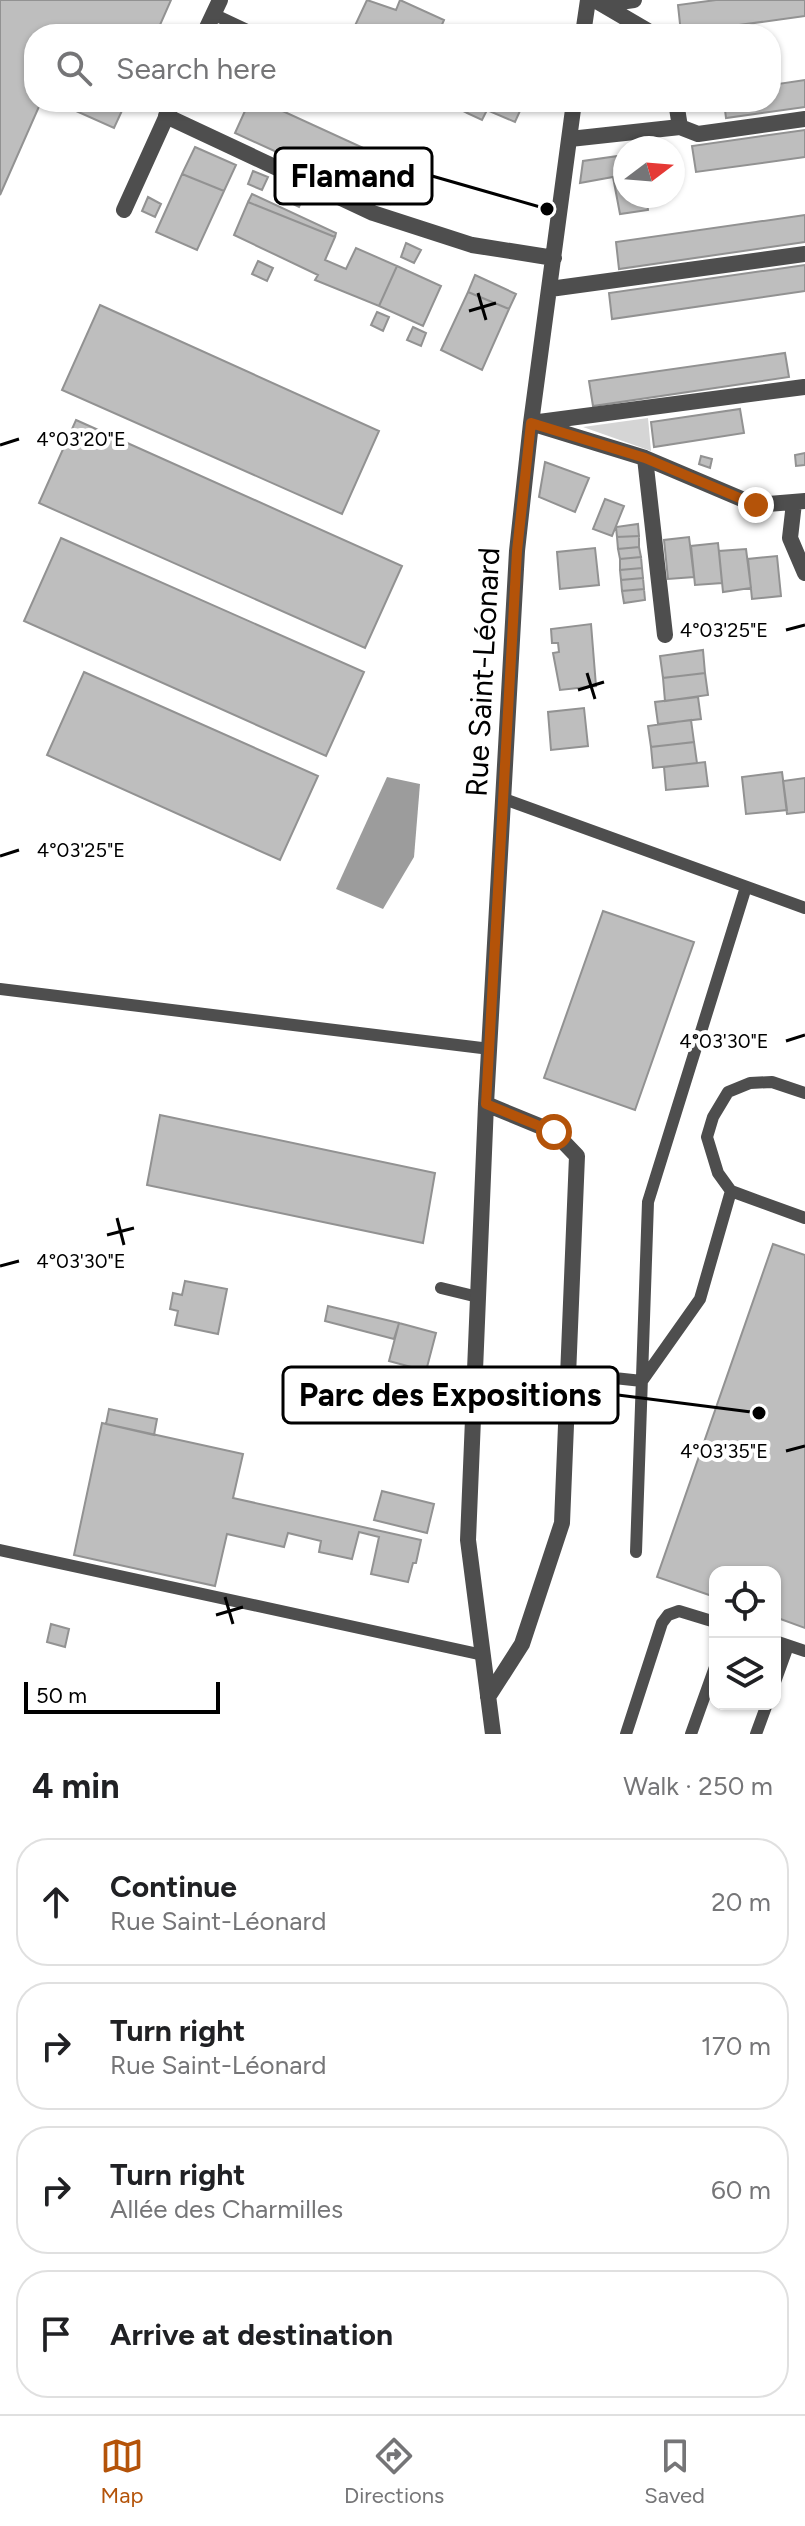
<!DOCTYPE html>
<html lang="en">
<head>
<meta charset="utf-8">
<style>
  body { margin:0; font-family:Figtree,sans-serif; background:#f6f6f6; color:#202124 }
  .controls { position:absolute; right:24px; bottom:24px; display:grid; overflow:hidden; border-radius:16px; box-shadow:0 2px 6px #0004 }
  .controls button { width:72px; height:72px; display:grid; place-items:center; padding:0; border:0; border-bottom:2px solid #e0e0e0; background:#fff; color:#202124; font:40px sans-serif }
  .compass { position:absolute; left:613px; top:136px; width:72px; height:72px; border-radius:50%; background:#fff; box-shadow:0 2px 6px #0004; rotate:74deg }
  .scale { position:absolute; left:24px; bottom:20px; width:196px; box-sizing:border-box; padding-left:8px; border:4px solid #000; border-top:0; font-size:22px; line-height:28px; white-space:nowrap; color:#000; -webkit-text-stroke:6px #fff; paint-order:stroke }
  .stop { position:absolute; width:24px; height:24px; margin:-18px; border:6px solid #b45309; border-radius:50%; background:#fff }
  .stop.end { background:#b45309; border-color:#fff; box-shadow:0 2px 8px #0008 }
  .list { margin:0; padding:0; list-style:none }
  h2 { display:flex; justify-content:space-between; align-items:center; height:104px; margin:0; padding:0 32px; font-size:34px }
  h2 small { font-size:26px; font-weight:400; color:#757577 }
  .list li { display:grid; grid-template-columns:52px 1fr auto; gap:24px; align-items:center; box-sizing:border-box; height:128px; margin:0 16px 16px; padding:0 16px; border:2px solid #e0e0e0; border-radius:32px }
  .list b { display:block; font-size:30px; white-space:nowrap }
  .list p { margin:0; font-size:26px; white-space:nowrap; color:#757577 }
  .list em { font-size:26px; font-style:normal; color:#757577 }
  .icon { flex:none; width:44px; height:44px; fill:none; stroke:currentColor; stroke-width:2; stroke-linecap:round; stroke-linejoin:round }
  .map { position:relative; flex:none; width:805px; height:1734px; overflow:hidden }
  .search { position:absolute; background:#fff; box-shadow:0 2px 6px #0004; left:24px; right:24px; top:24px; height:88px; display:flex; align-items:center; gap:20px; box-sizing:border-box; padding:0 28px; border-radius:32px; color:#757577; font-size:30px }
  .sheet { height:680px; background:#fff }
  nav { display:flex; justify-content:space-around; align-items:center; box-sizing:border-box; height:112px; border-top:2px solid #e0e0e0; background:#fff; font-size:22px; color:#757577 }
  nav a { display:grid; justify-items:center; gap:4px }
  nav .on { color:#b45309 }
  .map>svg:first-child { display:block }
  .green { fill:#d5d5d5 }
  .water { fill:#9c9c9c }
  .building { fill:#bebebe; stroke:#929292; stroke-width:2 }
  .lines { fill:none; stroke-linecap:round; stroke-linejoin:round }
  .service { stroke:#4e4e4e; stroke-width:12 }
  .minor { stroke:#4e4e4e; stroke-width:16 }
  .route { stroke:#b45309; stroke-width:10 }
  .ticks { fill:none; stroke:#000; stroke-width:3 }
  .labels { text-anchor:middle; stroke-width:8; stroke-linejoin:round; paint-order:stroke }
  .street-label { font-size:30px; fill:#000; stroke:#fff }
  .ticks-label { font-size:20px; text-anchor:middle; fill:#000; stroke:#fff; stroke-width:8; stroke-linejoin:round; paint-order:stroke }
  .leader { fill:none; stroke:#000; stroke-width:3 }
  .callout-dot { fill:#000; stroke:#fff; stroke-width:3 }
  .callout { fill:#fff; stroke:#000; stroke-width:3 }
  .callout-label { font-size:32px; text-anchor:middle; font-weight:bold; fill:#000 }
</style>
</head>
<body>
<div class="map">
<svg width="805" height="1734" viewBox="0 0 805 1734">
  <rect width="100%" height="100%" fill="#fff"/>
  <path class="green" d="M648,418L651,451L583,427Z"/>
  <path class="water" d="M387,777L420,784L414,857L383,909L336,889Z"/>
  <path class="building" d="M0,0H171L156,34H34V102H41L0,195Z
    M367,0L396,10L400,0L444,20L438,34H356L352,32Z
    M716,0H805V16L681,33L678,5Z
    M805,80V107L726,118L724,102H771V85Z
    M56,102H126L114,128Z
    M249,102H263L407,168L390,204L235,133Z
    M445,102H472L467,113Z
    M472,102H524L515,122L487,110L482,120L467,113Z
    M805,130V157L696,172L692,146Z
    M195,147L236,165L224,191L182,174Z
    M625,155V196H646L648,210L620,214L613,177L580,183L583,161Z
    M253,171L268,177L262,190L248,184Z
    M182,174L224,191L197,250L156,232Z
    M291,188L305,194L299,207L285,200Z
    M252,194L336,233L335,237L248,202Z
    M148,197L161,204L155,217L142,211Z
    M248,202L335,237L325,260L346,269L356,248L397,266L379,306L315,280L318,275L234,235Z
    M805,215V242L619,269L616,242Z
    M406,243L421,250L414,263L401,257Z
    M258,261L273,268L267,281L252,274Z
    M805,265V291L612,319L609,293Z
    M397,266L441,286L423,326L379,306Z
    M475,275L516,294L509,309L468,292Z
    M468,292L509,309L482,370L441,350Z
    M100,305L379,431L342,514L62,390Z
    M377,312L389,317L383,331L371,325Z
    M413,327L426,333L421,346L407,340Z
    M785,353L789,377L593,406L589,381Z
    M740,409L744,433L654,447L651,422Z
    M76,420L402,566L365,648L39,503Z
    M805,453V465L796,466L795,455Z
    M701,456L712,459L710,468L699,464Z
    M545,462L589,478L575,512L539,497Z
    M605,499L624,506L612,536L593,529Z
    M638,524L639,536L617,537L616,527Z
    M639,536V547L618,549L617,537Z
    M689,537L694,577L668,579L664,540Z
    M61,538L364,672L326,756L24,621Z
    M718,543L722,583L695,585L691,546Z
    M639,547L641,557L620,559L618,549Z
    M595,548L599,585L560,589L557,552Z
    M746,549L751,588L723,592L719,551Z
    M777,556L781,596L752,599L748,559Z
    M641,557L642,568L620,570V559Z
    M642,568L643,578L621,580L620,570Z
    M643,578L644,589L622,591L621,580Z
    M644,589L645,600L624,603L622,591Z
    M591,624L596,686L560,690L553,653L559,652L558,643H552L551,629Z
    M703,650L705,673L663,678L660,656Z
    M84,672L318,776L280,860L47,755Z
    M705,673L708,695L665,701L663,678Z
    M698,697L701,719L658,724L655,702Z
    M584,708L588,746L551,750L548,712Z
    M691,720L694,742L651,747L648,726Z
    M694,742L697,763L653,768L651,747Z
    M705,762L708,786L666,790L664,767Z
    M782,772L787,810L746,814L742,777Z
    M805,778V812L787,814L783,781Z
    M603,911L694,942L635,1110L544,1078Z
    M160,1115L435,1173L423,1243L147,1185Z
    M773,1244L805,1255V1628L775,1617V1572H715V1597L657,1577Z
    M185,1281L227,1289L218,1334L175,1325L178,1311L170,1309L173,1293L182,1295Z
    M328,1306L399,1323L394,1339L325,1321Z
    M399,1323L436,1333L426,1371L389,1361Z
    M109,1409L157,1419L154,1435L106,1424Z
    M102,1423L243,1454L233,1498L421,1540L416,1563H413L408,1582L371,1574L379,1537L359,1532L352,1559L319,1552L321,1541L288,1533L284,1547L227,1534L215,1586L74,1555Z
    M382,1491L434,1504L427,1533L374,1520Z
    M51,1624L69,1629L65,1647L47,1642Z"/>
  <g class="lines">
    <path class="service" d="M213,14L247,30
      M504,799L805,908
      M0,989L490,1049
      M731,1191L718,1173L707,1137L713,1117L728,1092L750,1083L772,1082L805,1093
      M441,1288L478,1297
      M568,1373L642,1381L700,1299L731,1191L805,1218
      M0,1550L483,1655
      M636,1552L648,1202L746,887
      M775,1641L805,1651
      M775,1682L788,1646
      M626,1734L662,1623L668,1615L679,1611L715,1622
      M691,1734L715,1667
      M756,1734L767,1704"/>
    <path class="minor" d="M595,0L653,34
      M605,4L634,0
      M204,34L220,0
      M583,34L588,0
      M166,116L373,213L472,245L554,258
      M680,127L698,134L805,119
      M570,139L680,127L676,102
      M124,210L173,102
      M550,289L805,254
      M539,422L804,387
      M531,423L645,458L756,505L805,501
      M645,458L665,635
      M794,503L790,538L805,573
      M486,1104L554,1132L577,1156L562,1523L522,1644L488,1697
      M493,1734L468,1540L486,1104L517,551L531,423L574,102"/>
  </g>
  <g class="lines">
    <path class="route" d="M554,1132L486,1104L517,551L531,423L645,458L756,505"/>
  </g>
  <path class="ticks" d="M478,293L486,320M469,311L496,303M0,445L19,439M786,630L805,625M587,673L595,699M578,690L604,682M0,856L19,850M786,1041L805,1035M117,1218L124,1245M107,1235L134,1228M0,1266L19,1261M786,1451L805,1446M225,1597L233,1624M216,1615L243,1607"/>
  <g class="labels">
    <g class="street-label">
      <text transform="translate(483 672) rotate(-87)" y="10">Rue Saint-Léonard</text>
    </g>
  </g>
  <g class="ticks-label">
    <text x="81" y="446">4°03'20"E</text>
    <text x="724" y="637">4°03'25"E</text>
    <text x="81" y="857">4°03'25"E</text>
    <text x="724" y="1048">4°03'30"E</text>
    <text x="81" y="1268">4°03'30"E</text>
    <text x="724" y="1458">4°03'35"E</text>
  </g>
  <path class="leader" d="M547 209L432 176M759 1413L618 1395"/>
  <g class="callout-dot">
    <circle cx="547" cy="209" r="8"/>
    <circle cx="759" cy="1413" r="8"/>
  </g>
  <g class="callout">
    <rect x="275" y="148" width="157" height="56" rx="8"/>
    <rect x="283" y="1367" width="335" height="56" rx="8"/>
  </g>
  <g class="callout-label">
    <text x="353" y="187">Flamand</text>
    <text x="450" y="1406">Parc des Expositions</text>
  </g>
</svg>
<div class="controls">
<button><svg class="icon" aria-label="locate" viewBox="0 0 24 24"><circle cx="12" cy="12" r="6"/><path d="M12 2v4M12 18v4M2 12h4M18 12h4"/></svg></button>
<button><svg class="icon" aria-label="layers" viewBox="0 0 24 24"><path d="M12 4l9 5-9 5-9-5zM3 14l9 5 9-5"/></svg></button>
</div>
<svg class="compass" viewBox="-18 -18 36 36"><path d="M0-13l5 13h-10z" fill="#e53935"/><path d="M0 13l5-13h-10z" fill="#757577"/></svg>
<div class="scale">50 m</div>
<div class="stop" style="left:554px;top:1132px"></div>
<div class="stop end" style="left:756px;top:505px"></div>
<div class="search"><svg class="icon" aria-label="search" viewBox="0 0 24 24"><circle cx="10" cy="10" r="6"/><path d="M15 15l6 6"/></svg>Search here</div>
</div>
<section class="sheet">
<h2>4 min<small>Walk · 250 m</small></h2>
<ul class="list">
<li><svg class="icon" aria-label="ahead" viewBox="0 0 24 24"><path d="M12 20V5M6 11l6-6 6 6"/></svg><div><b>Continue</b><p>Rue Saint-Léonard</p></div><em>20 m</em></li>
<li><svg class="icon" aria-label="right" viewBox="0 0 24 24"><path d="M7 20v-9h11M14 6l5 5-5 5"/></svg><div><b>Turn right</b><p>Rue Saint-Léonard</p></div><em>170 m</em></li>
<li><svg class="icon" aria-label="right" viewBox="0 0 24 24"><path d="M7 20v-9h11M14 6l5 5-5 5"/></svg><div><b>Turn right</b><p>Allée des Charmilles</p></div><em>60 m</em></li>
<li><svg class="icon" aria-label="arrive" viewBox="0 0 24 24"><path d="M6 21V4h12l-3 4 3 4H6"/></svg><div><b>Arrive at destination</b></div></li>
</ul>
</section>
<nav>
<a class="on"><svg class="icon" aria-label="map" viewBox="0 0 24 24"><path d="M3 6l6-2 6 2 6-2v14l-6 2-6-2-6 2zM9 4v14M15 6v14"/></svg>Map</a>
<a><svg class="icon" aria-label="directions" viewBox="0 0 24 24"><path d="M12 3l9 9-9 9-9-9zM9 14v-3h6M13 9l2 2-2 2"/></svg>Directions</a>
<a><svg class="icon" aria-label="saved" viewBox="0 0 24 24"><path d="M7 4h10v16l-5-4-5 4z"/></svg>Saved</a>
</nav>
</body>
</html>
